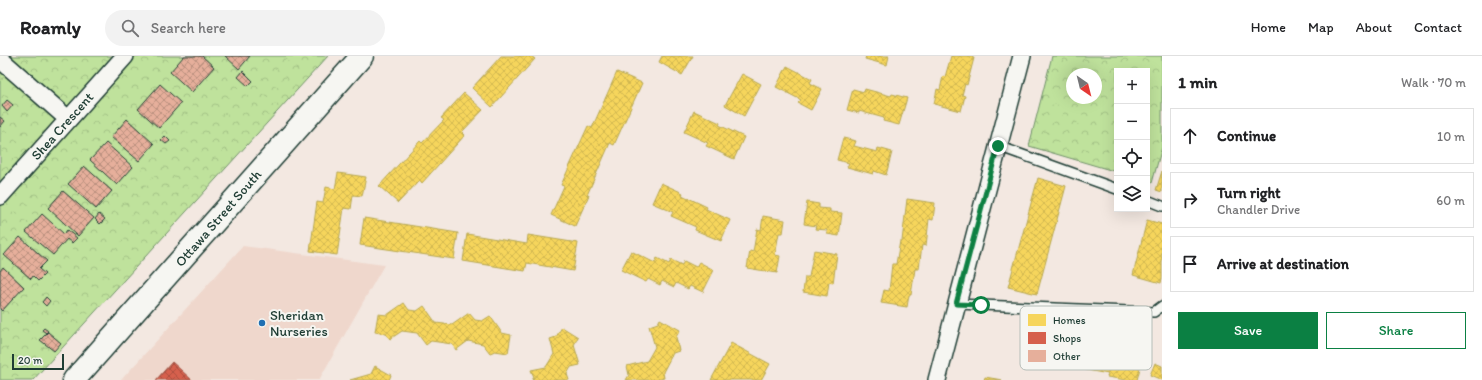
<!DOCTYPE html>
<html lang="en">
<head>
<meta charset="utf-8">
<style>
  body { margin:0; font-family:Itim,sans-serif; background:#f2f2f2; color:#202124 }
  .controls { position:absolute; right:12px; top:12px; display:grid; overflow:hidden; border-radius:0px; box-shadow:0 4px 16px #0002 }
  .controls button { width:36px; height:36px; display:grid; place-items:center; padding:0; border:0; border-bottom:1px solid #e0e0e0; background:#fff; color:#202124; font:20px sans-serif }
  .compass { position:absolute; left:1066px; top:12px; width:36px; height:36px; border-radius:50%; background:#fff; box-shadow:0 4px 16px #0002; rotate:145deg }
  .scale { position:absolute; left:12px; bottom:10px; width:52px; box-sizing:border-box; padding-left:4px; border:2px solid #1f3d34; border-top:0; font-size:11px; line-height:14px; white-space:nowrap; color:#1f3d34; -webkit-text-stroke:3px #f6f6f2; paint-order:stroke }
  .stop { position:absolute; width:12px; height:12px; margin:-9px; border:3px solid #0b8043; border-radius:50%; background:#fff }
  .stop.end { background:#0b8043; border-color:#fff; box-shadow:0 1px 4px #0008 }
  .list { margin:0; padding:0; list-style:none }
  h2 { display:flex; justify-content:space-between; align-items:center; height:52px; margin:0; padding:0 16px; font-size:17px }
  h2 small { font-size:13px; font-weight:400; color:#757577 }
  .list li { display:grid; grid-template-columns:26px 1fr auto; gap:12px; align-items:center; box-sizing:border-box; height:56px; margin:0 8px 8px; padding:0 8px; border:1px solid #e0e0e0; border-radius:0px }
  .list b { display:block; font-size:15px; white-space:nowrap }
  .list p { margin:0; font-size:13px; white-space:nowrap; color:#757577 }
  .list em { font-size:13px; font-style:normal; color:#757577 }
  .actions { display:flex; gap:8px; padding:12px 16px }
  .actions a { flex:1; padding:9px 0; border:1px solid #0b8043; border-radius:0px; text-align:center; font-size:14px; color:#0b8043 }
  .actions .main { background:#0b8043; color:#fff }
  .icon { flex:none; width:22px; height:22px; fill:none; stroke:currentColor; stroke-width:2; stroke-linecap:round; stroke-linejoin:round }
  .map { position:relative; flex:none; width:1162px; height:324px; overflow:hidden }
  header { display:flex; align-items:center; gap:24px; box-sizing:border-box; height:56px; padding:0 20px; background:#fff; border-bottom:1px solid #e0e0e0 }
  header strong { font-size:19px }
  nav { display:flex; gap:22px; margin-inline-start:auto; font-size:14px }
  .search { width:280px; height:36px; background:#f2f2f2; display:flex; align-items:center; gap:10px; box-sizing:border-box; padding:0 14px; border-radius:22px; color:#757577; font-size:15px }
  main { display:flex }
  aside { flex:1; background:#fff }
  .map>svg:first-child { display:block }
  .built { fill:#efd7cc }
  .forest { fill:url(#forest-crowns); stroke:#6f9068; fill-rule:evenodd }
  .homes { fill:url(#homes-cross-hatch); stroke:#b6a750 }
  .shops { fill:url(#shops-cross-hatch); stroke:#9f5646 }
  .building { fill:url(#building-cross-hatch); stroke:#1f3d34 }
  .lines { fill:none; stroke-linecap:round; stroke-linejoin:round }
  .service-casing { stroke:#1f3d34; stroke-width:12 }
  .minor-casing { stroke:#1f3d34; stroke-width:20 }
  .secondary-casing { stroke:#1f3d34; stroke-width:25 }
  .service { stroke:#f6f6f2; stroke-width:9 }
  .minor { stroke:#f6f6f2; stroke-width:17 }
  .secondary { stroke:#f6f6f2; stroke-width:22 }
  .route { stroke:#0b8043; stroke-width:5 }
  .poi-dot { fill:#1f6fb2; stroke:#f6f6f2; stroke-width:1.5 }
  .labels { text-anchor:middle; stroke-width:4; stroke-linejoin:round; paint-order:stroke }
  .street-label { font-size:14px; fill:#1f3d34; stroke:#f6f6f2 }
  .poi-label { font-size:14px; fill:#1f3d34; stroke:#f6f6f2; text-anchor:start }
  .key { fill:#f6f6f2; stroke:#b6beb9; stroke-width:1 }
  .key-label { font-size:11px; fill:#1f3d34 }
</style>
</head>
<body>
<header>
<strong>Roamly</strong>
<div class="search"><svg class="icon" aria-label="search" viewBox="0 0 24 24"><circle cx="10" cy="10" r="6"/><path d="M15 15l6 6"/></svg>Search here</div>
<nav><a>Home</a><a>Map</a><a>About</a><a>Contact</a></nav>
</header>
<main>
<div class="map">
<svg width="1162" height="324" viewBox="0 0 1162 324">
  <defs>
    <pattern id="forest-crowns" width="20" height="18" patternUnits="userSpaceOnUse"><rect width="20" height="18" fill="#bfe29c"/><path d="M2 6a3 3 0 1 1 6 0M12 15a3 3 0 1 1 6 0" fill="none" stroke="#a4c387"/></pattern>
    <pattern id="homes-cross-hatch" width="8" height="8" patternUnits="userSpaceOnUse"><rect width="8" height="8" fill="#f6d55c"/><path d="M0 0l8 8M0 8l8-8" fill="none" stroke="#d2b851"/></pattern>
    <pattern id="shops-cross-hatch" width="8" height="8" patternUnits="userSpaceOnUse"><rect width="8" height="8" fill="#d6604d"/><path d="M0 0l8 8M0 8l8-8" fill="none" stroke="#ad5041"/></pattern>
    <pattern id="building-cross-hatch" width="8" height="8" patternUnits="userSpaceOnUse"><rect width="8" height="8" fill="#e6af9b"/><path d="M0 0l8 8M0 8l8-8" fill="none" stroke="#ba907f"/></pattern>
  </defs>
  <rect width="100%" height="100%" fill="#f3e8e1"/>
  <filter id="ink" filterUnits="userSpaceOnUse"><feTurbulence type="fractalNoise" baseFrequency=".025" numOctaves="2"/><feDisplacementMap in="SourceGraphic" scale="8" xChannelSelector="R" yChannelSelector="G"/><feConvolveMatrix kernelMatrix="1 2 1 2 8 2 1 2 1" color-interpolation-filters="sRGB"/></filter>
  <g filter="url(#ink)">
    <path class="built" d="M243,190L384,209L319,324H121Z"/>
    <path class="forest" d="M0,0H328L33,324H0Z
      M1052,0H1162V91L1152,127L1147,125V15H1117V116L1029,90ZM1072,18H1096V42H1072Z"/>
    <path class="homes" d="M501,0H531L535,3L492,51L472,32Z
      M662,0H693L682,19L659,6Z
      M866,0H889L887,9L865,3Z
      M951,0H973L972,2H974L967,29L965,28L962,39L965,40L961,55L934,48L937,33L940,34L943,20L945,21Z
      M787,10L812,23L810,27L822,33L811,54L798,47L801,44L776,31Z
      M617,16L642,27L614,89L610,87L587,139H589L575,170L551,159L564,130L561,129L588,70L592,72Z
      M742,18L761,28L744,60L725,49Z
      M853,33L864,36L865,33L891,40L892,38L907,42L899,69L883,65L884,62L859,55V57L847,54Z
      M464,37L483,54L462,76L465,79L422,127L419,125L398,147L379,130L420,85L422,87L444,64L441,62Z
      M694,55L720,67L719,69L744,81L734,103L706,90L708,87L684,76Z
      M843,82L856,85L854,90L877,96L878,92L892,96L886,119L874,115L873,118L847,111L849,107L837,104Z
      M1162,115V136L1156,134Z
      M338,117L366,121L362,140L353,139L351,153L344,152L337,199L310,195L317,146L323,147L326,131L335,133Z
      M1038,122L1066,130L1037,238L1008,231Z
      M661,127L683,137L682,139L707,151L706,153L730,164L721,185L695,174L696,171L671,160L673,156L652,147Z
      M907,143L935,147L933,164L929,163L926,190L922,189L919,213H915L911,239H909L907,251L881,247L884,234L889,235L892,208H896L900,185H902Z
      M807,146L819,148V152L830,153V156L842,157L839,180L827,178V174L815,173L816,170L804,168Z
      M763,160L785,164L783,177H779L775,199L780,200L777,217L747,212L750,195L753,196L757,173L761,174Z
      M364,162L458,177L454,203L360,189Z
      M1147,164L1162,168V222L1161,227L1133,219Z
      M467,178L527,188L528,179L578,187L573,215L527,207L525,215L463,205Z
      M814,194L837,198L833,227L829,226L827,240L803,236L805,221H809Z
      M631,195L655,207L657,202L669,208L671,204L682,209L684,205L696,211L699,206L714,214L703,236L690,230L688,233L676,227L674,231L662,225L660,229L648,223L646,226L621,214Z
      M404,247L409,254L417,255L424,250L436,267L452,269L469,257L475,264L482,265L490,260L502,277L511,279L508,297L495,295L490,297L483,288L468,285L456,294L452,288L431,285L426,289L417,277L402,275L390,283L386,278L375,276L378,258L387,259Z
      M660,263L680,274L676,281L679,295L673,297L663,316L664,322L657,324H626L629,319L627,310L647,305L655,291L649,270L658,267Z
      M562,271L578,281L574,289L580,309L571,311L567,318L569,324H532L534,321L531,314L546,311L554,298L550,283L556,281Z
      M1045,282L1054,284L1053,288L1061,289V292L1070,293V291L1079,292L1078,295L1087,297V299L1112,304V307L1119,308L1120,305L1131,307L1130,310L1140,312L1137,324H1126L1107,321L1108,318L1082,313V310L1057,306L1058,302L1032,297L1034,283L1043,285Z
      M731,287L770,308L761,324H711Z
      M1155,307L1162,310V324L1150,319Z
      M375,310L391,319L389,324H350L371,318Z
      M985,321L1002,324H984Z"/>
    <path class="shops" d="M172,306L192,324H156Z"/>
    <path class="building" d="M184,0H202L214,11L192,36L170,16Z
      M225,0H250L239,13Z
      M243,15L253,25L248,30L238,21Z
      M160,28L181,47L159,72L138,53Z
      M7,44L13,49L7,56L2,50Z
      M0,61L5,65L0,71Z
      M127,63L154,88L139,105L111,81Z
      M165,80L170,85L166,88L161,84Z
      M106,87L133,111L117,129L90,104Z
      M84,110L112,135L96,153L68,128Z
      M63,135L94,162L78,180L48,152Z
      M42,158L64,178L67,174L77,182L72,187L67,183L53,199L26,176Z
      M99,158L105,163L100,168L95,163Z
      M20,181L47,205L39,213L45,218L38,225L33,220L31,223L4,199Z
      M3,211L24,231L2,255L0,253V215Z
      M46,241L50,245L46,250L42,246Z
      M44,272L48,275L46,277L42,274Z
      M48,276L61,287L54,295L40,284Z"/>
    <g class="lines">
      <g class="service-casing">
        <path id="service" d="M998,90L1117,133
          M1147,144L1162,150
          M957,248L1154,256L1162,250"/>
      </g>
      <g class="minor-casing">
        <path id="minor" d="M0,3L68,63
          M0,140L125,0
          M937,324L1022,0"/>
      </g>
      <g class="secondary-casing">
        <path id="secondary" d="M74,324L362,0"/>
      </g>
      <use href="#service" class="service"/>
      <use href="#minor" class="minor"/>
      <use href="#secondary" class="secondary"/>
    </g>
  </g>
  <g class="lines" filter="url(#ink)">
    <path class="route" d="M981,249L956,248L998,90"/>
  </g>
  <circle class="poi-dot" cx="262" cy="267" r="4"/>
  <g class="labels">
    <g class="street-label">
      <text transform="translate(62 70) rotate(-48)" y="5">Shea Crescent</text>
      <text transform="translate(218 162) rotate(-49)" y="5">Ottawa Street South</text>
    </g>
    <g class="poi-label">
      <text x="270" y="264">Sheridan<tspan x="270" dy="16">Nurseries</tspan></text>
    </g>
  </g>
  <rect x="1020" y="250" width="132" height="64" rx="6" class="key"/>
  <rect x="1028" y="258" width="18" height="12" fill="#f6d55c"/>
  <rect x="1028" y="276" width="18" height="12" fill="#d6604d"/>
  <rect x="1028" y="294" width="18" height="12" fill="#e6af9b"/>
  <g class="key-label">
    <text x="1053" y="268">Homes</text>
    <text x="1053" y="286">Shops</text>
    <text x="1053" y="304">Other</text>
  </g>
</svg>
<div class="controls">
<button>+</button>
<button>−</button>
<button><svg class="icon" aria-label="locate" viewBox="0 0 24 24"><circle cx="12" cy="12" r="6"/><path d="M12 2v4M12 18v4M2 12h4M18 12h4"/></svg></button>
<button><svg class="icon" aria-label="layers" viewBox="0 0 24 24"><path d="M12 4l9 5-9 5-9-5zM3 14l9 5 9-5"/></svg></button>
</div>
<svg class="compass" viewBox="-18 -18 36 36"><path d="M0-13l5 13h-10z" fill="#e53935"/><path d="M0 13l5-13h-10z" fill="#757577"/></svg>
<div class="scale">20 m</div>
<div class="stop" style="left:981px;top:249px"></div>
<div class="stop end" style="left:998px;top:90px"></div>
</div>
<aside>
<h2>1 min<small>Walk · 70 m</small></h2>
<ul class="list">
<li><svg class="icon" aria-label="ahead" viewBox="0 0 24 24"><path d="M12 20V5M6 11l6-6 6 6"/></svg><div><b>Continue</b></div><em>10 m</em></li>
<li><svg class="icon" aria-label="right" viewBox="0 0 24 24"><path d="M7 20v-9h11M14 6l5 5-5 5"/></svg><div><b>Turn right</b><p>Chandler Drive</p></div><em>60 m</em></li>
<li><svg class="icon" aria-label="arrive" viewBox="0 0 24 24"><path d="M6 21V4h12l-3 4 3 4H6"/></svg><div><b>Arrive at destination</b></div></li>
</ul>
<div class="actions"><a class="main">Save</a><a>Share</a></div>
</aside>
</main>
</body>
</html>
